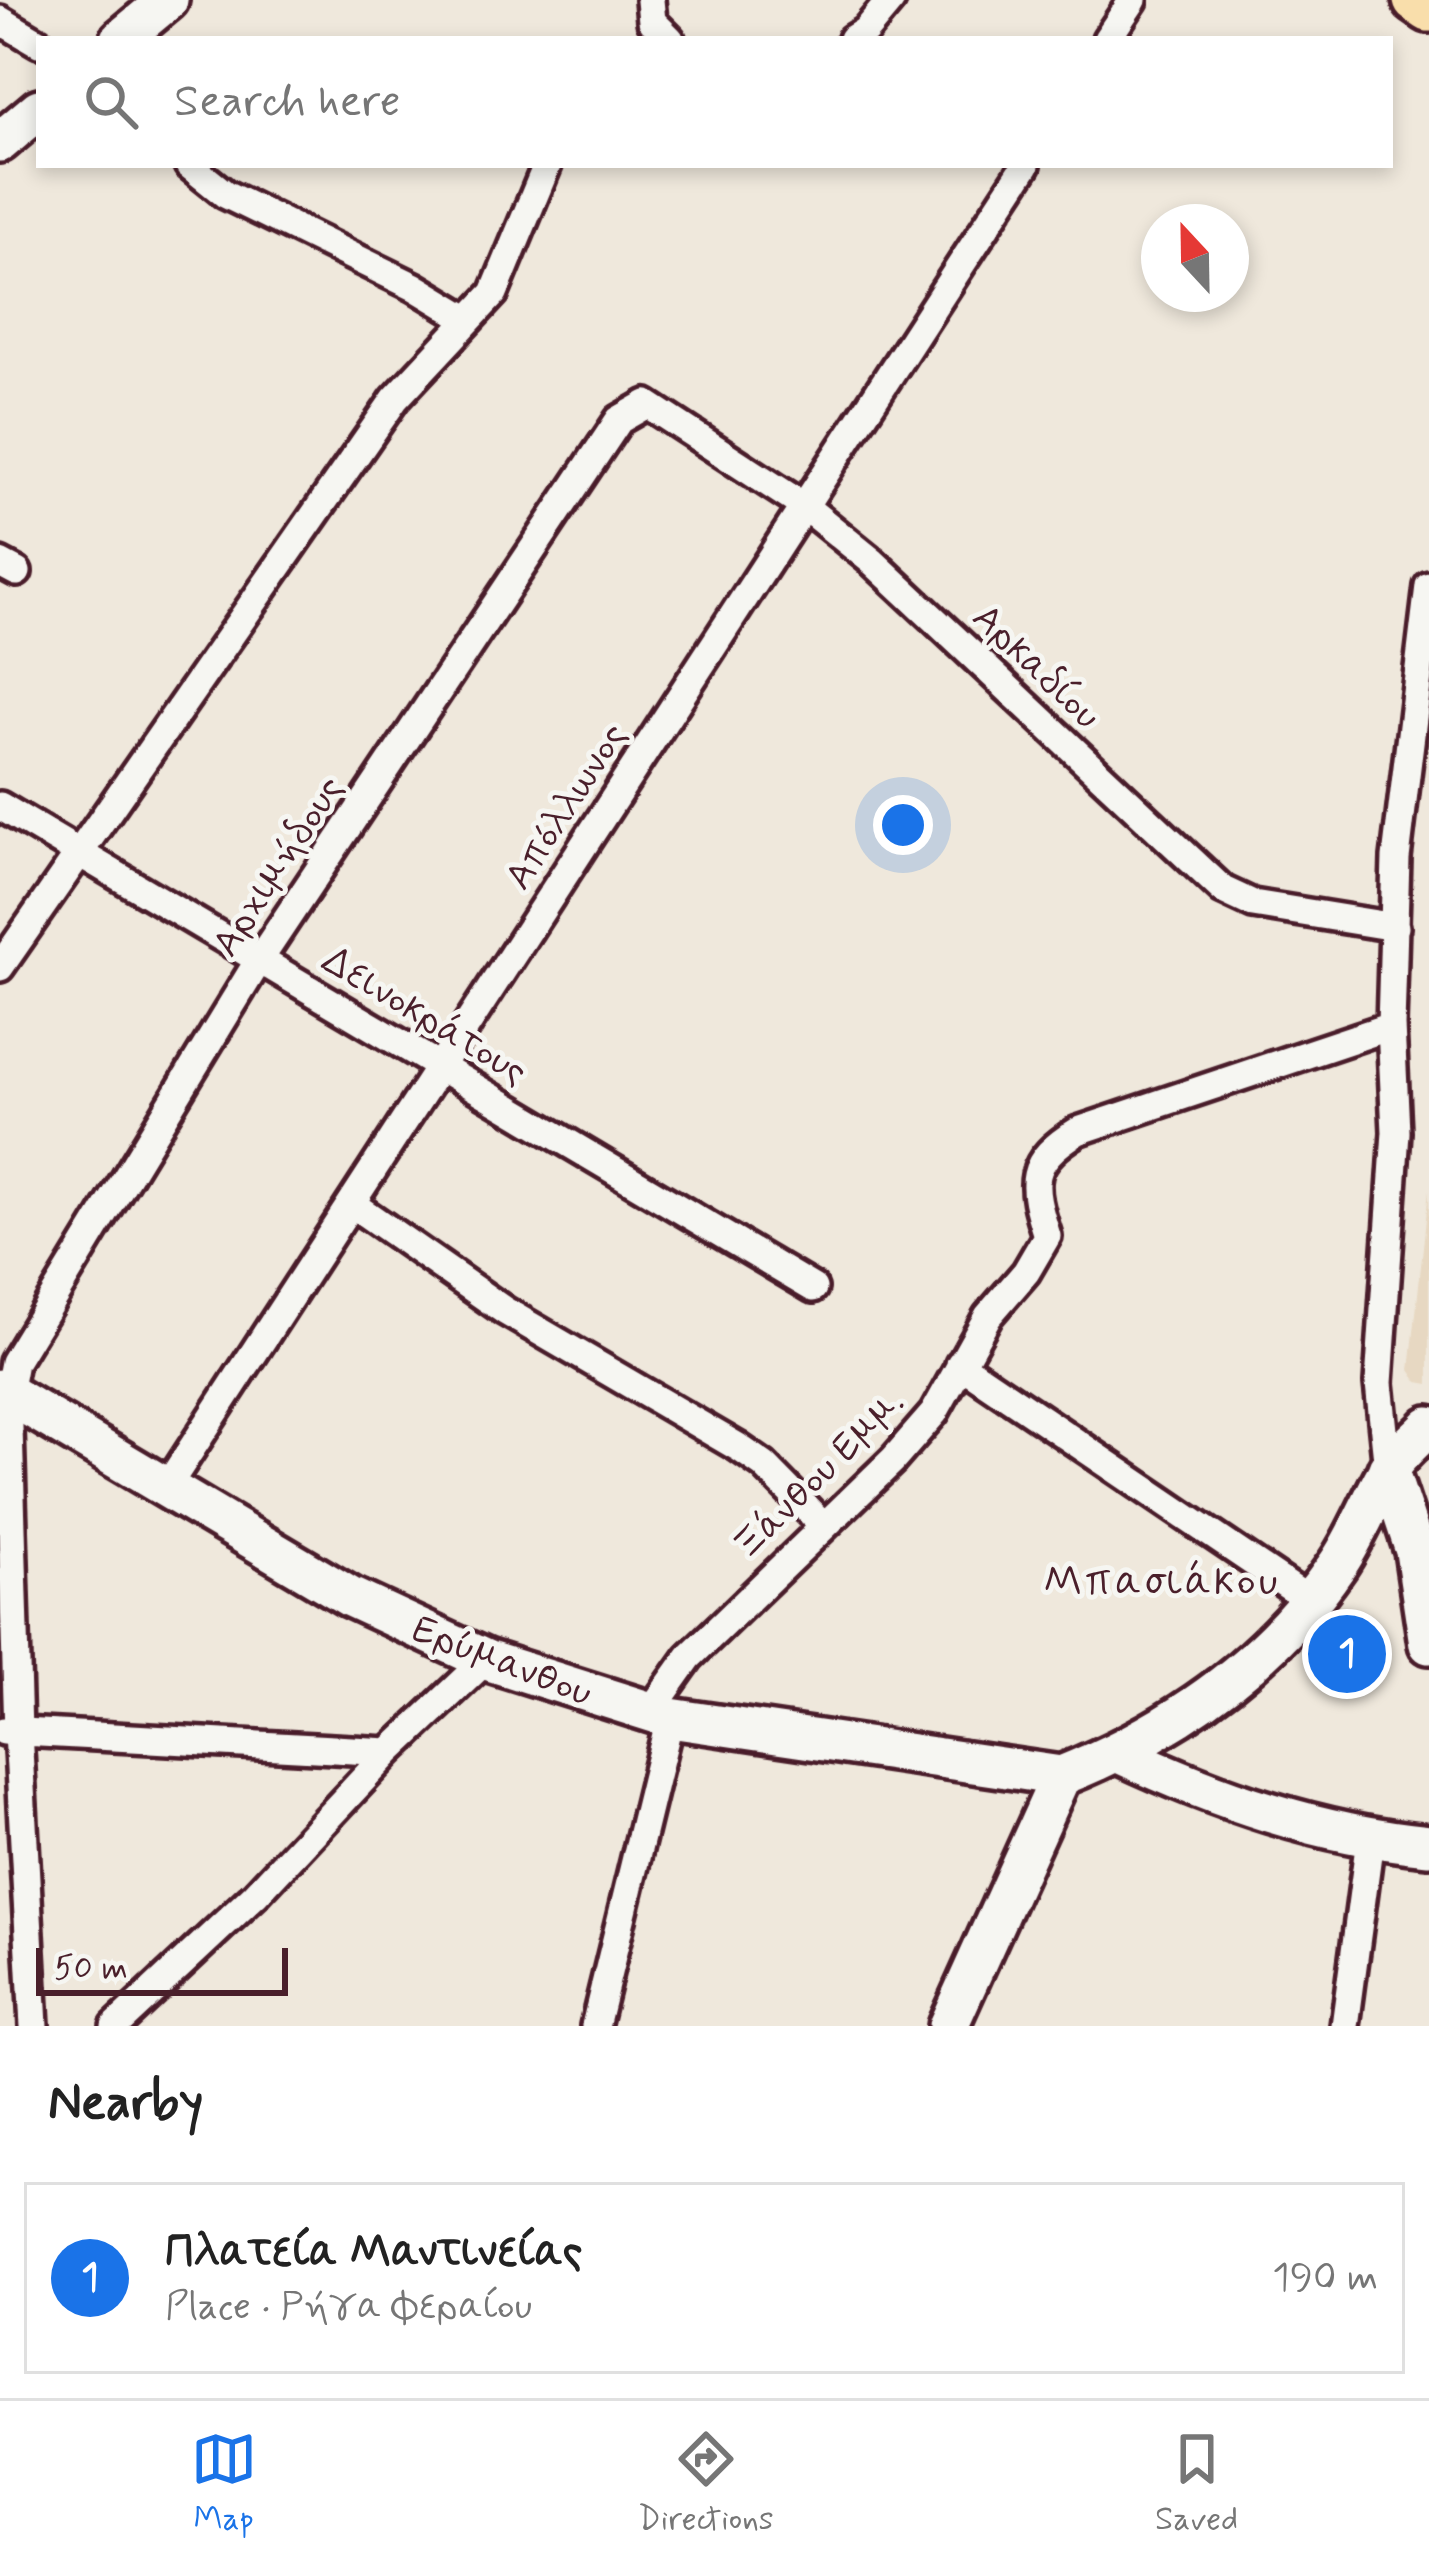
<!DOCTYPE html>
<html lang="en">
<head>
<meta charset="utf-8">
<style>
  body { margin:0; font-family:Mynerve,sans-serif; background:#f6f6f6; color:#222 }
  .compass { position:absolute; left:1141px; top:204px; width:108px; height:108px; border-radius:50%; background:#fff; box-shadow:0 6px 18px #0003; rotate:338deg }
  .scale { position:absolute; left:36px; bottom:30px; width:252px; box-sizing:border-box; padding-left:12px; border:6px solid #4a1f2b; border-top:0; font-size:33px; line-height:42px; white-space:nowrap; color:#4a1f2b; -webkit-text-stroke:9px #f6f6f2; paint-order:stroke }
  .you { position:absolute; left:903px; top:825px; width:42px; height:42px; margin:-30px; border:9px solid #fff; border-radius:50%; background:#1a73e8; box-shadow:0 0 0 18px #1a73e833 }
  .badge { display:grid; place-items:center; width:78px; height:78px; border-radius:50%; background:#1a73e8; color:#fff; font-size:39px; font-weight:700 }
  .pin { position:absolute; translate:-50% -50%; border:6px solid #fff; box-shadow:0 3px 12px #0006 }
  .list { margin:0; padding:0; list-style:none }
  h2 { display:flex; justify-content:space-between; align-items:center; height:156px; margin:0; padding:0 48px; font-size:51px }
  h2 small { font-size:39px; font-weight:400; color:#767676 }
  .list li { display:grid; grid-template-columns:78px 1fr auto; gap:36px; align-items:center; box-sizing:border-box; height:192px; margin:0 24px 24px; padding:0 24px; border:3px solid #e0e0e0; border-radius:0px }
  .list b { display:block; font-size:45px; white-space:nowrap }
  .list p { margin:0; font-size:39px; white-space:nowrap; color:#767676 }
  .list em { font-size:39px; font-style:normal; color:#767676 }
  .icon { flex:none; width:66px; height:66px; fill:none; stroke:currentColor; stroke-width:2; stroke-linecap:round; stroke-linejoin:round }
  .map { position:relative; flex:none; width:1429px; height:2026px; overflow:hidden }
  .search { position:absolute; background:#fff; box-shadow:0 6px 18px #0003; left:36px; right:36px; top:36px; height:132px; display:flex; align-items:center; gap:30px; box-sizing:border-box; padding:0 42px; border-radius:0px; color:#767676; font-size:45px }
  .sheet { height:372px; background:#fff }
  nav { display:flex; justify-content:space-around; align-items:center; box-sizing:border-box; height:168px; border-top:3px solid #e0e0e0; background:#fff; font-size:33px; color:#767676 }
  nav a { display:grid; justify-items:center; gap:6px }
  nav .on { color:#1a73e8 }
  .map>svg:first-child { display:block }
  .built { fill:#e7d8c2 }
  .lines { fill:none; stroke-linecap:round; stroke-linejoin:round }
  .street-casing { stroke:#4a1f2b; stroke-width:36 }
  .secondary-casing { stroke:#4a1f2b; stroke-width:48 }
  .primary-casing { stroke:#4a1f2b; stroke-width:54 }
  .street { stroke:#f6f6f2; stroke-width:27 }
  .secondary { stroke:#f6f6f2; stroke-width:39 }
  .primary { stroke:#f9deab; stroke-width:45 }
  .labels { text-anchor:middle; stroke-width:10; stroke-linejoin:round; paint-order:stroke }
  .street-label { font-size:39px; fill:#4a1f2b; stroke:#f6f6f2 }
  .neighbourhood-label { font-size:42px; letter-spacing:3px; fill:#4a1f2b; stroke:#f6f6f2 }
</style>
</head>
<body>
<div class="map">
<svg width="1429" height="2026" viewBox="0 0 1429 2026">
  <rect width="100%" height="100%" fill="#efe8dc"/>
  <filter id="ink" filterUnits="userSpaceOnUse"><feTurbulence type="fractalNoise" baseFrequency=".00833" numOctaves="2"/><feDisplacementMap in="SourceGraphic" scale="24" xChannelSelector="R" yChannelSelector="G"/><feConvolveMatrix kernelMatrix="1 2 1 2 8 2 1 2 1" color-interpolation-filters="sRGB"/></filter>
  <g filter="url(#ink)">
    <path class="built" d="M1429,1190V1384L1418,1382L1410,1370Z"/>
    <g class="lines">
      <g class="street-casing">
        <path id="street" d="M650,0L652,21L670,39
          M0,20L39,43
          M852,39L865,31L891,0
          M1107,39L1133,0
          M189,165L225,194L415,287L468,319
          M0,563L17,572
          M0,806L813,1288
          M0,967L395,399L494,293L547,165
          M352,1204L505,1311L738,1447L764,1465L823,1525
          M960,1364L1309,1600
          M1388,1469L1379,1383L1396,1132L1391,1026L1396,858L1429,586
          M166,1488L1026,165
          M650,1712L689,1657L893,1460L934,1413L988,1316L1026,1272L1047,1236C1030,1183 1027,1162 1078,1131L1391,1026
          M4,1731L389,1752
          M34,2026L18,1732L8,1394L14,1362L259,960L619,420L647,404L805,507L873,562L1223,890L1253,904L1395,927
          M115,2026L255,1895L389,1752L486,1660
          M595,2026L670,1718
          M1345,2026L1370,1839"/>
      </g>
      <g class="secondary-casing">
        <path id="secondary" d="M121,39L168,0
          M0,142L39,109
          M0,1389L350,1597L486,1660L670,1718L1061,1776
          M1388,1469L1415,1551L1429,1644
          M1119,1753C1219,1800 1319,1834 1429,1845
          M948,2026L1061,1776C1171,1732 1270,1664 1338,1564C1357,1536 1369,1504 1386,1474C1395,1456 1415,1441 1429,1426"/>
      </g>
      <g class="primary-casing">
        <path id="primary" d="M1416,0L1429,9"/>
      </g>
      <use href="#street" class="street"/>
      <use href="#secondary" class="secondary"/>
      <use href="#primary" class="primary"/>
    </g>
  </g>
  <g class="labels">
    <g class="street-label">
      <text transform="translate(1038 665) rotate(44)" y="14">Αρκαδίου</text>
      <text transform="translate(564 805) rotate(-57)" y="14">Απόλλωνος</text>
      <text transform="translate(276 865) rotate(-57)" y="14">Αρχιμήδους</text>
      <text transform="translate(426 1014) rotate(31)" y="14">Δεινοκράτους</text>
      <text transform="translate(817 1473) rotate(-45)" y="14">Ξάνθου Εμμ.</text>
      <text transform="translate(503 1659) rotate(21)" y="14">Ερύμανθου</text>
    </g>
    <g class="neighbourhood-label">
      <text x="1162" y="1594">Μπασιάκου</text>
    </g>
  </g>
</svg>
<svg class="compass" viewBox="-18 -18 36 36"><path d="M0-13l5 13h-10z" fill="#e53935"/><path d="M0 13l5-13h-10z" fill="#767676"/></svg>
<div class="scale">50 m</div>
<div class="you"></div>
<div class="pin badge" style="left:1347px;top:1654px">1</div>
<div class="search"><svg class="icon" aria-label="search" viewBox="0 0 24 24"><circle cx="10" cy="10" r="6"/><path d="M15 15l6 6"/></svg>Search here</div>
</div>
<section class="sheet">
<h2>Nearby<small></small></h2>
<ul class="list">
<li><span class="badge">1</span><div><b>Πλατεία Μαντινείας</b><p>Place · Ρήγα Φεραίου</p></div><em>190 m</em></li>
</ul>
</section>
<nav>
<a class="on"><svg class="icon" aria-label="map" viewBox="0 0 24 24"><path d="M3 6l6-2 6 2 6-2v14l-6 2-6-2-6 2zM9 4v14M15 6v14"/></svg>Map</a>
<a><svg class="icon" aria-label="directions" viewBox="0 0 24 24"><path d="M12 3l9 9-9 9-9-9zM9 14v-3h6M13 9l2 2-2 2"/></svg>Directions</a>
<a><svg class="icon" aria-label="saved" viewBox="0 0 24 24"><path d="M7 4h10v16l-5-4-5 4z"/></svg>Saved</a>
</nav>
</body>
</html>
